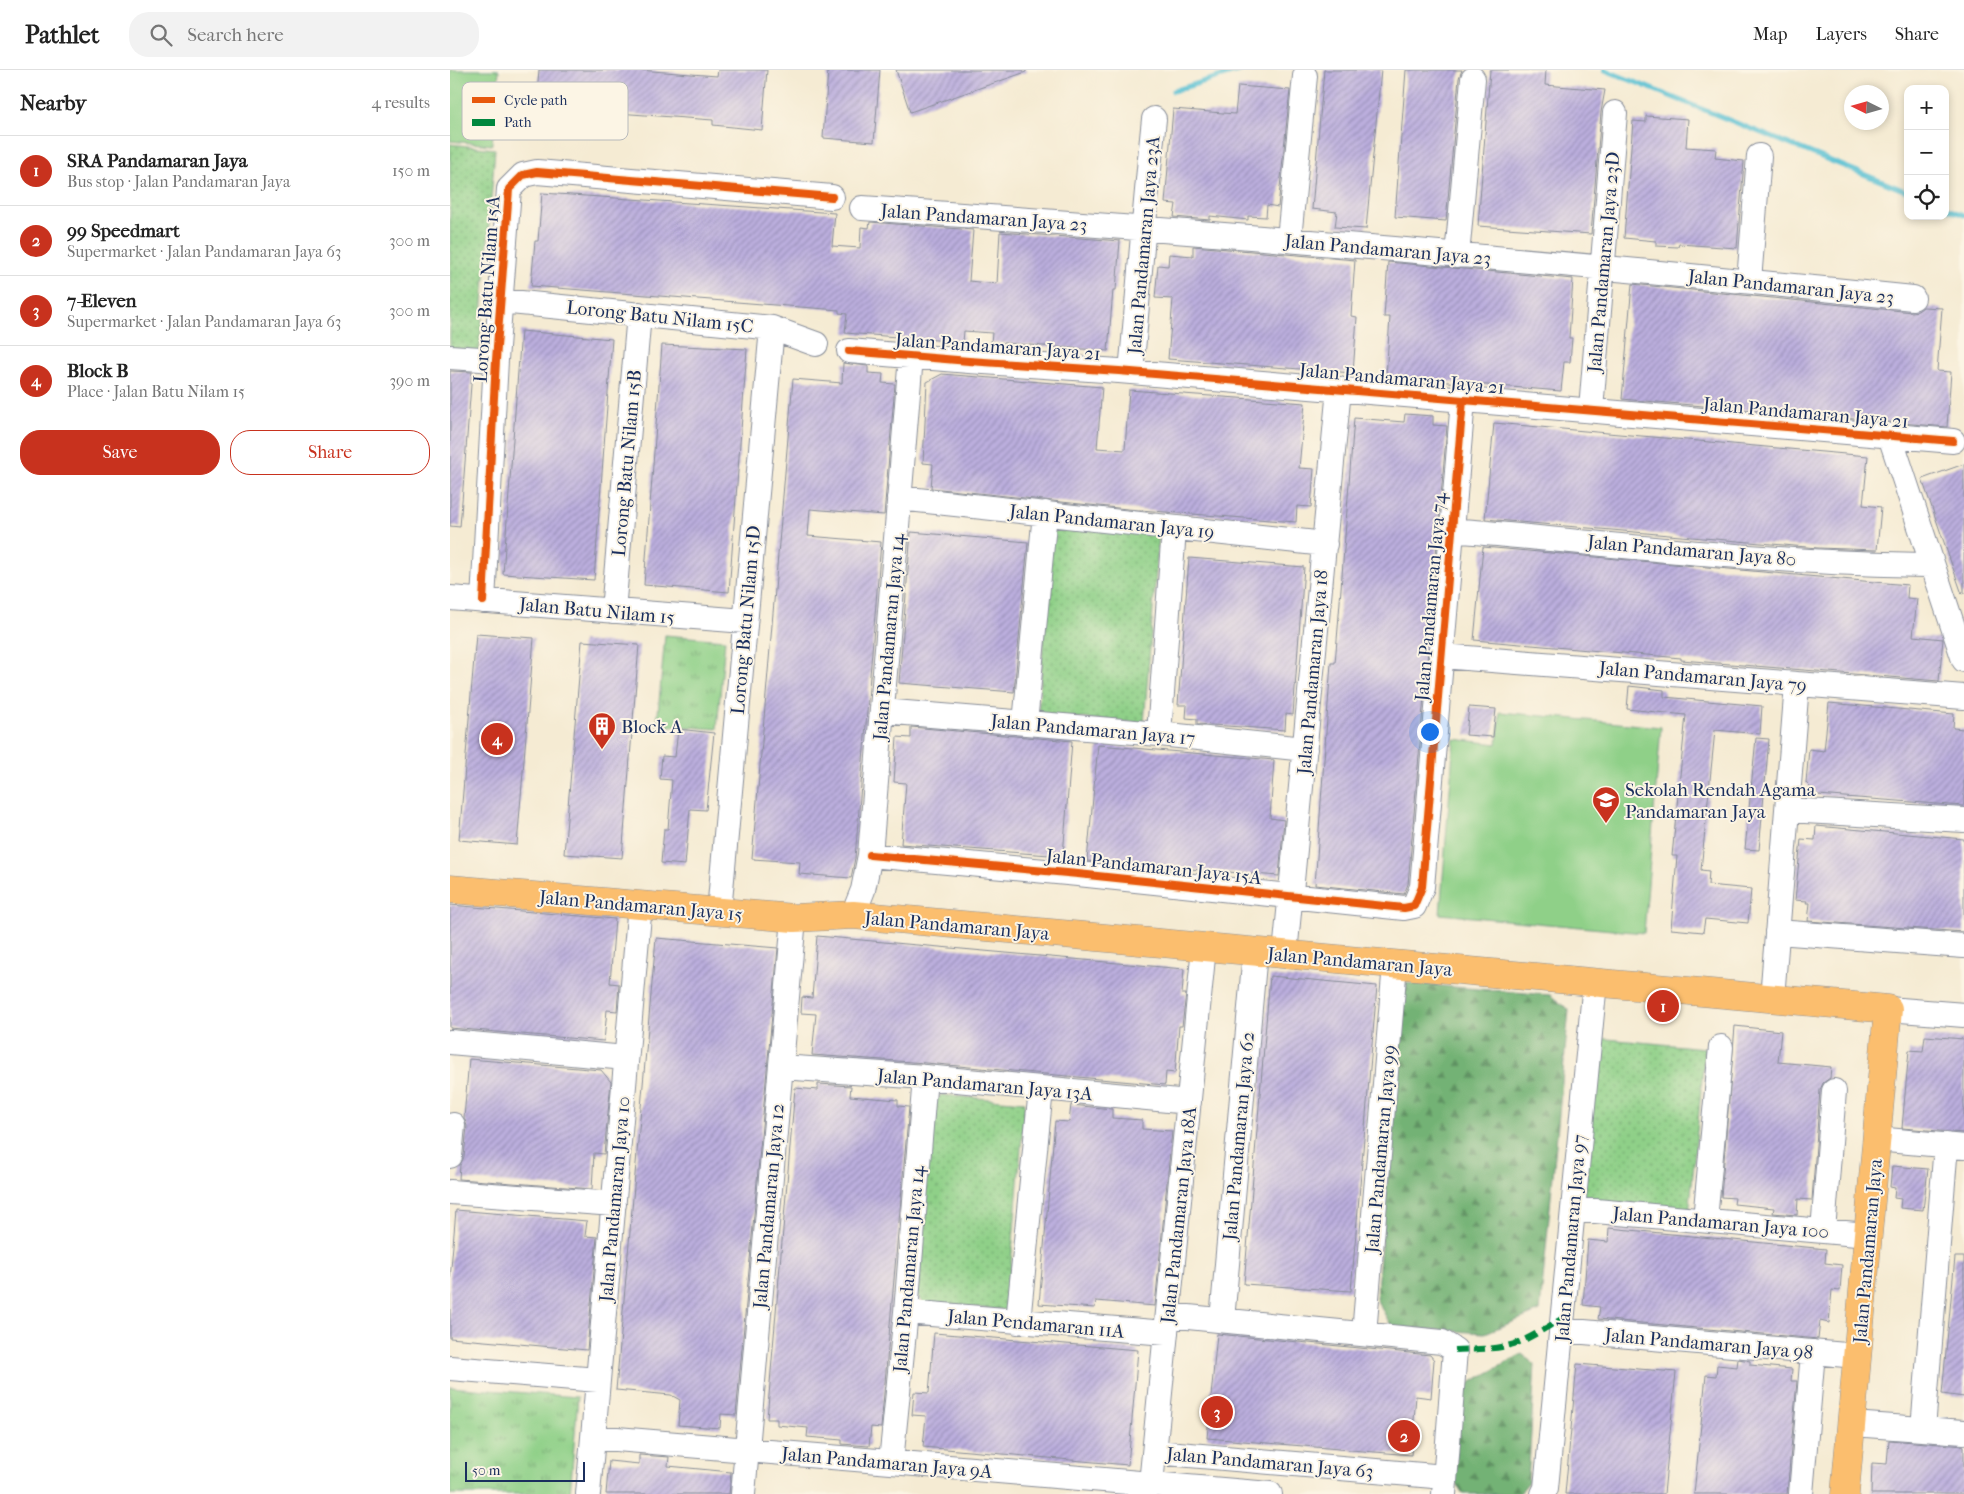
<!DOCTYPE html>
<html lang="en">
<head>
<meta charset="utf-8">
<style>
  body { margin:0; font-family:"IM FELL French Canon",serif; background:#f2f2f2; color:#222 }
  .controls { position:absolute; right:15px; top:15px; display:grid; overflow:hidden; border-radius:10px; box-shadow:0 2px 8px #0003 }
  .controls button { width:45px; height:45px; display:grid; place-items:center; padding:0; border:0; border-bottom:1px solid #e0e0e0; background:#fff; color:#222; font:25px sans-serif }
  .compass { position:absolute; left:1394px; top:15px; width:45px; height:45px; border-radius:50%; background:#fff; box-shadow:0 2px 8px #0003; rotate:275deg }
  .scale { position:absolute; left:15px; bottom:12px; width:120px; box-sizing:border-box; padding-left:5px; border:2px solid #1b2f5e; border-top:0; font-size:14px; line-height:18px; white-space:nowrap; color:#1b2f5e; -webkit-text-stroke:4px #fcf5e5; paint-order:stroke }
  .you { position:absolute; left:979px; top:661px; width:18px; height:18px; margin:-12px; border:4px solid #fff; border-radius:50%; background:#1a73e8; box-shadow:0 0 0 8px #1a73e833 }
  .badge { display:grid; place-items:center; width:32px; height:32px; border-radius:50%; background:#c8321e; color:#fff; font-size:16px; font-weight:700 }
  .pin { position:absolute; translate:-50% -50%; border:2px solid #fff; box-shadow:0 1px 5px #0006 }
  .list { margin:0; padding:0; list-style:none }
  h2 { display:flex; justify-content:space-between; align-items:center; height:65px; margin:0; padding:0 20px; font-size:21px }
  h2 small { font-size:16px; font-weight:400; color:#767676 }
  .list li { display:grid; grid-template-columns:32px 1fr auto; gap:15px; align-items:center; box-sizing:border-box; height:70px; padding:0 20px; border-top:1px solid #e0e0e0 }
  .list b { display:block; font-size:19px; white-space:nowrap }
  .list p { margin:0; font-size:16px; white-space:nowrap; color:#767676 }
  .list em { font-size:16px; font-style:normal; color:#767676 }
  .actions { display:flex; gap:10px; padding:15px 20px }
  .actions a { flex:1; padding:11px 0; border:1px solid #c8321e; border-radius:20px; text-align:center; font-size:18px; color:#c8321e }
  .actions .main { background:#c8321e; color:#fff }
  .icon { flex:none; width:28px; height:28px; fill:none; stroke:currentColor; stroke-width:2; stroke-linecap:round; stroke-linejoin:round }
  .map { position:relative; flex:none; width:1514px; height:1424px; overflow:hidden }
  header { display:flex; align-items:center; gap:30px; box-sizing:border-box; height:70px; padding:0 25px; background:#fff; border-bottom:1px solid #e0e0e0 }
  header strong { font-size:24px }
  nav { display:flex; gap:28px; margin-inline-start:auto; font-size:18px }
  .search { width:350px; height:45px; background:#f2f2f2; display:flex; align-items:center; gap:12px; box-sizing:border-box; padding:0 18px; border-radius:20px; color:#767676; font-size:19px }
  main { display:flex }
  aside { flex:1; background:#fff }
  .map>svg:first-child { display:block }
  .grass { fill:url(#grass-tufts); stroke:#558073 }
  .forest { fill:url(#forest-firs); stroke:#477069 }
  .park { fill:url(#park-dots); stroke:#558073 }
  .pitch { fill:#8fd088; stroke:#558073 }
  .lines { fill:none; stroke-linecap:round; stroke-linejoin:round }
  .stream { stroke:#57c0d3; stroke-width:5 }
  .building { fill:url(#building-hatch) }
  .minor-casing { stroke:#888d98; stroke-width:26 }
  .major-casing { stroke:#888d98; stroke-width:29 }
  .minor { stroke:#fff; stroke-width:24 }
  .major { stroke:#fbbe6e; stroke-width:28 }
  .quiet { stroke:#00873e; stroke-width:6; stroke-dasharray:12 6; stroke-linecap:butt }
  .cycleway-casing { stroke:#fcf5e5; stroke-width:11 }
  .cycleway { stroke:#e8590c; stroke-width:8 }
  .labels { text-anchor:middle; stroke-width:4; stroke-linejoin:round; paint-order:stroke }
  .street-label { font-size:19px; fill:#1b2f5e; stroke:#fcf5e5 }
  .poi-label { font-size:19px; fill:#1b2f5e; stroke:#fcf5e5; text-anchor:start }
  .key { fill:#fcf5e5; stroke:#b8babc; stroke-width:1 }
  .key-label { font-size:14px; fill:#1b2f5e }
</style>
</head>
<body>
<header>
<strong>Pathlet</strong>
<div class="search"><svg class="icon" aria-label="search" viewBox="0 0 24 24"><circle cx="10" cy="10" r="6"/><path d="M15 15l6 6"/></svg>Search here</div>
<nav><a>Map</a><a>Layers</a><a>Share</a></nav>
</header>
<main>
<aside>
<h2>Nearby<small>4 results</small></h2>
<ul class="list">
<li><span class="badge">1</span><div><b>SRA Pandamaran Jaya</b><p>Bus stop · Jalan Pandamaran Jaya</p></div><em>150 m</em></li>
<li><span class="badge">2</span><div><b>99 Speedmart</b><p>Supermarket · Jalan Pandamaran Jaya 63</p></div><em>300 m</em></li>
<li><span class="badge">3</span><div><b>7-Eleven</b><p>Supermarket · Jalan Pandamaran Jaya 63</p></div><em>300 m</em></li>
<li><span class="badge">4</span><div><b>Block B</b><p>Place · Jalan Batu Nilam 15</p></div><em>390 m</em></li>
</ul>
<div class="actions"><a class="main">Save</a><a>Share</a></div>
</aside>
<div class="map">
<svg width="1514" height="1424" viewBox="0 0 1514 1424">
  <defs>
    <pattern id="grass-tufts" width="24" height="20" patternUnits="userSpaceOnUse" patternTransform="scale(1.25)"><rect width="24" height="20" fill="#8fd088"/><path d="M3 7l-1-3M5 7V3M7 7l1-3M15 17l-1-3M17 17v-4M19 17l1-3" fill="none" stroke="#74a972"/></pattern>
    <pattern id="forest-firs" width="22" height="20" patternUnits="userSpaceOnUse" patternTransform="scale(1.25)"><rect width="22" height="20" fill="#73b274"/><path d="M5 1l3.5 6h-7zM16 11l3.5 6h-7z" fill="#5e9162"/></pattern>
    <pattern id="park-dots" width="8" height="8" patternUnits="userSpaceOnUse" patternTransform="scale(1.25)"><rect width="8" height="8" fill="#8fd088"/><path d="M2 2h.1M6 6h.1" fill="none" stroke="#74a972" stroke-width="1.8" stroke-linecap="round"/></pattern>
    <pattern id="building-hatch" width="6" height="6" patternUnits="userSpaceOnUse" patternTransform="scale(1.25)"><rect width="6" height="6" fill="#bcafde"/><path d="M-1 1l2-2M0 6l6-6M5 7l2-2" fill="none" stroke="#988fb7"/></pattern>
  </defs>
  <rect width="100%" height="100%" fill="#fcf5e5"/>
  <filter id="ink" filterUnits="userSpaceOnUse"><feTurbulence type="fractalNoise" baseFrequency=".02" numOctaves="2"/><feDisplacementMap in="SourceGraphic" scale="10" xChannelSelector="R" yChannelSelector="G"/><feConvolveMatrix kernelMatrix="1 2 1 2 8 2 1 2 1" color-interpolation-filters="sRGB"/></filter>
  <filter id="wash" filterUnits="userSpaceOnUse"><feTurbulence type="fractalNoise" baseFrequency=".0096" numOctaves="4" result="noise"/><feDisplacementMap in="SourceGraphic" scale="20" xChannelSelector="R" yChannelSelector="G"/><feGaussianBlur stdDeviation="1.12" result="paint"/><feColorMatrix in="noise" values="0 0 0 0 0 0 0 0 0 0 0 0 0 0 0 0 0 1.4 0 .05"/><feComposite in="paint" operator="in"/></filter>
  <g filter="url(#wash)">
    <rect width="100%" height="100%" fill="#f5ebd3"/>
    <path class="grass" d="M215,565L275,570L267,659L207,655Z
      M0,1317L128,1327L120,1424H0Z"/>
    <path class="forest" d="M956,913L1100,925L1119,940L1090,1241L1035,1263L942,1257L926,1229Z
      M1072,1284L1085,1295L1078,1413L1069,1424H1013L1004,1410L1011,1318Z"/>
    <path class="park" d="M0,74L45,79L29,284L0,282Z
      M602,456L709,464L694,653L588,645Z
      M1146,968L1255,978L1239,1145L1130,1135Z
      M491,1025L575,1032L557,1240L474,1233L463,1220L479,1038Z"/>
    <path class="pitch" d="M0,0H49L42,75L0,71Z
      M1050,642L1211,657L1194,863L990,844L1004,669L1047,674Z"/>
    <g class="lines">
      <path class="stream" d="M1155,0L1458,122
        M723,21L791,0
        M1495,138L1514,145"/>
    </g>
    <g id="blocks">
      <path class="building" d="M89,0H189L267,6L268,0H317L312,60L263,55V50L86,37Z
        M378,0H430L424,72L373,68Z
        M446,0H576V2L460,42Z
        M874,0H931L916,159L885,157L887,142L862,139Z
        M956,0H1012L1009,8L996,151L945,147Z
        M1040,0H1096L1095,15L1155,20L1151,42L1141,164L1028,156Z
        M788,16L840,20L828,137L817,135L816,147L798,146V150L760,146V150L724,147L726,134L715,133L723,39L785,44Z
        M1196,46L1238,49L1236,77L1266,79L1265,88L1294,91L1287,178L1229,174L1228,177L1206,176V171L1174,168L1183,51L1196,52Z
        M92,123L385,143L382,176L410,178L411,157L419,158L420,152L523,160L519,211L547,214L550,162L670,171L666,220H663L658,281L541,272L542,263L514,261L513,272L395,263L397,244L389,243V240L81,216L85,171H88Z
        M743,176L905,190L901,246L907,247L903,303L718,289L723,229L705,228L708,195L718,196L719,184L743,186Z
        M938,192L1123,209L1119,268H1122L1120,292H1114L1111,321L936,307L940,247H934Z
        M1182,214L1462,242L1468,241L1473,237L1492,238L1487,301L1501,302L1497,357L1172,329Z
        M71,261L162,269L144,510L53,504Z
        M212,275L297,279L279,522L194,515Z
        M393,293L418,296V303L433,304L432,313L445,314L434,445L360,439L358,466L431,472L405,788L401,808L349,804L350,792L302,789L343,309L392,313Z
        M0,301L22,302L10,457L0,456Z
        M492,304L652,317L647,378L675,380L679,320L855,333L849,398L864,399L861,437L847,436L846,452L677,439L481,418L483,394L473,393L477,312Z
        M955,344L983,346V355L997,356L958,814L954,824L865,815L881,593H885L888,558L904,348L954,352Z
        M1044,353L1418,386L1413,435L1431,437L1427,480L1368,478L1035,449Z
        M1514,394V523L1512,524L1472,409Z
        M461,462L578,472L564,622L449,613Z
        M1033,477L1458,515L1457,528L1467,529L1463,566L1493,569L1489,611L1231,590V588L1024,570Z
        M739,488L854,497L843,645L836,644L835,660L747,654V649L736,648L737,635H728Z
        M26,564L84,568L67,775L9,770Z
        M132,571L189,575L172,788L114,784Z
        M1179,616L1214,620V627L1312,636L1310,664L1265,660L1251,800L1259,801L1258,815L1301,819L1298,853L1255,849L1253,862L1221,859L1227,786H1222L1236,645L1177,639Z
        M1379,633L1504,644L1503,658L1514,659V736L1368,725L1356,713L1359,679L1374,681Z
        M1019,637L1046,639L1043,667L1016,665Z
        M461,657L622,671L613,786L451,774L456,713L444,712L447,667L461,668Z
        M228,659L264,663L256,740L240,739L235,795L211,793L214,759H218L222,710L210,709L212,686L225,687Z
        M1306,668L1319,669L1309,780L1295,779Z
        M648,675L824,690L820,748L834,750L829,806L637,791Z
        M1366,756L1514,769V862L1358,851L1360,833H1356L1357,831L1345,830L1351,769L1365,770Z
        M0,835L165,849L160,913L169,914L167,941L157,940L154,971L0,958Z
        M367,866L734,899L732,924H736L732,956H729L725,1003L716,1002L715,1015L476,993L362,985L366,944L351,943L352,927L362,928Z
        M206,868L328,878L286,1345L271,1344L270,1358L228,1355L230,1330L221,1325L166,1320Z
        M820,906L927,916L901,1221L794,1214Z
        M1285,956L1331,961L1328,992L1381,997L1380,1008L1373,1013L1370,1020L1362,1130L1348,1129L1347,1145L1323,1143L1324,1138L1284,1134L1285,1128L1271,1127Z
        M1475,966L1514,969V1063L1452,1058L1459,980L1473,981Z
        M19,989L151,1000L161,1012L154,1084L144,1083L142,1119L9,1109L10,1095L14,1087L17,1056L14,1048Z
        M368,1014L401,1016L400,1026L448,1030V1036L459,1037L431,1358L421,1357L419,1376L392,1374V1370L357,1367L358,1358L327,1355V1349H317L345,1018L368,1020Z
        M621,1035L662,1039V1048L692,1050V1059L722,1061L705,1236L646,1231L645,1238L589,1234L605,1051L619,1052Z
        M1442,1096L1478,1099L1473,1140L1450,1138L1451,1129L1444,1128L1445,1118L1440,1117Z
        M6,1140L137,1151L135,1166L147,1167L137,1280L0,1268V1210Z
        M1159,1158L1376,1179L1375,1193L1392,1195L1390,1221L1382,1220L1379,1253L1370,1251L1368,1269L1148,1249L1150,1237L1133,1235L1138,1170L1158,1172Z
        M1505,1187H1514V1327L1492,1324Z
        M484,1263L688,1280L678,1395L473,1377L476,1346L462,1345L464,1322L479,1323Z
        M767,1264L980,1285L984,1290L981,1328L966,1326L961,1385L757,1368Z
        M1288,1289L1300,1291V1295L1342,1299L1341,1311H1347L1337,1424H1244L1256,1305L1266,1306L1267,1295L1287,1297Z
        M1127,1294L1226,1302L1214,1424H1115Z
        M1439,1370L1514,1376V1424H1421L1422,1393L1437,1394Z
        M189,1385L219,1387L218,1396L281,1402L279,1424H156L159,1391L189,1394Z"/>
    </g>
  </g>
  <g filter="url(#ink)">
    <use href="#blocks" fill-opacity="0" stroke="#888d98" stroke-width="1"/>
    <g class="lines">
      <g class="minor-casing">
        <path id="minor" d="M412,138C763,162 1113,192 1463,228
          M839,169L855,6
          M1007,186L1023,9
          M1299,211L1309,86
          M51,231L322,258L366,274
          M399,281L519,291L669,301L1503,371
          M0,287L46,290
          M681,302C689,217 695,133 704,49
          M1141,340L1165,43
          M1440,366L1514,590
          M449,428L875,474
          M1003,460C1162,474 1322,494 1482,495
          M0,528L295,551
          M33,531L46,290L59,119L73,105L87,102L382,127
          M163,541L189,244
          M991,586L1514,627
          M432,641L709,664L855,679
          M575,653L595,443
          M709,664L724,459
          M1337,740L1514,750
          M420,785L628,804L954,838L964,836L972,817L1013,330
          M269,842L322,258
          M403,845L413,820L420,785L461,286
          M1327,862L1514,876
          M835,884L889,319
          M1322,928L1347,614
          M1438,939L1514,945
          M0,972L176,988
          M331,997L475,1007L739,1032
          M1426,1069L1514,1077
          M0,1086L3,1055
          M0,1122L164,1134
          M1123,1139L1418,1165
          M1255,1150L1271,977
          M1373,1161L1384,1021
          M456,1242L716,1263
          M718,1245L992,1272L1005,1280L994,1424
          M772,1250L805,882
          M568,1252L591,1019
          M1111,1260L1407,1286
          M914,1264L945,894
          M0,1298L148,1310
          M1402,1354L1514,1362
          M1473,1359L1496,1075
          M143,1367L820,1424
          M705,1382L995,1407
          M441,1392L456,1242L475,1007
          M701,1414L754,877
          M138,1424L190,834
          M293,1424L344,848
          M1093,1424L1096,1418L1145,912
          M1351,1424L1363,1282"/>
      </g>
      <g class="major-casing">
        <path id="major" d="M0,819L344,848L403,845L1438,939L1395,1424"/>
      </g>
      <use href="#minor" class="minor"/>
      <use href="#major" class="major"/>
      <path class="quiet" d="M1005,1280C1024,1279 1045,1280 1064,1274C1081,1268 1097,1257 1113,1248"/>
      <g class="cycleway-casing">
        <path id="cycleway" d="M399,281L519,291L669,301L1503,371
          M33,531L46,290L59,119L73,105L87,102L382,127
          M420,785L628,804L954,838L964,836L972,817L1013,330"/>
      </g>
      <use href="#cycleway" class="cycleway"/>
    </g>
  </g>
  <defs>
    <g id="building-pin" transform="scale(1.4375)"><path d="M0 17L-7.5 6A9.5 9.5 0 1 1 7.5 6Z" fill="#c8321e" stroke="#fcf5e5"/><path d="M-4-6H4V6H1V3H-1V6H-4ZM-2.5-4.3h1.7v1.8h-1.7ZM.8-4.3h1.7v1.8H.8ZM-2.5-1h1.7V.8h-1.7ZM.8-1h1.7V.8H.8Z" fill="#fff"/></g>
    <g id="school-pin" transform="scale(1.4375)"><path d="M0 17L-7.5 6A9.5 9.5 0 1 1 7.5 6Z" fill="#c8321e" stroke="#fcf5e5"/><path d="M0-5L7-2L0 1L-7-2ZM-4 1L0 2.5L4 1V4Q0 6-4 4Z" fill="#fff"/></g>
  </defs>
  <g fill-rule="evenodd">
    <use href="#building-pin" x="152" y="656"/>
    <use href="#school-pin" x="1156" y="730"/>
  </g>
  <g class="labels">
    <g class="street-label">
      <text transform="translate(534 147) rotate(4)" y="7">Jalan Pandamaran Jaya 23</text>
      <text transform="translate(693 175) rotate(-85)" y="7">Jalan Pandamaran Jaya 23A</text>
      <text transform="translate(938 179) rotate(5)" y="7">Jalan Pandamaran Jaya 23</text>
      <text transform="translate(1153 192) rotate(-85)" y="7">Jalan Pandamaran Jaya 23D</text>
      <text transform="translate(1341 216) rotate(6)" y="7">Jalan Pandamaran Jaya 23</text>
      <text transform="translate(36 219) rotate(-86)" y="7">Lorong Batu Nilam 15A</text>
      <text transform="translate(210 246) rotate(6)" y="7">Lorong Batu Nilam 15C</text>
      <text transform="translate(548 276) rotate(4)" y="7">Jalan Pandamaran Jaya 21</text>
      <text transform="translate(952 308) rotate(5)" y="7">Jalan Pandamaran Jaya 21</text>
      <text transform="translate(1356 342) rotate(5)" y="7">Jalan Pandamaran Jaya 21</text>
      <text transform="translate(176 393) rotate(-85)" y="7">Lorong Batu Nilam 15B</text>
      <text transform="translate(662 451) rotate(6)" y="7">Jalan Pandamaran Jaya 19</text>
      <text transform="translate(1242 480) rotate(5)" y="7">Jalan Pandamaran Jaya 80</text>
      <text transform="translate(980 527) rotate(-85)" y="7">Jalan Pandamaran Jaya 74</text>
      <text transform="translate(147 540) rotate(5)" y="7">Jalan Batu Nilam 15</text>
      <text transform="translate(295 550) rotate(-85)" y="7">Lorong Batu Nilam 15D</text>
      <text transform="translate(438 567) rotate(-85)" y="7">Jalan Pandamaran Jaya 14</text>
      <text transform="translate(862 602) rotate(-85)" y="7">Jalan Pandamaran Jaya 18</text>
      <text transform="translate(1253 606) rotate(5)" y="7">Jalan Pandamaran Jaya 79</text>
      <text transform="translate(643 659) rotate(5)" y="7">Jalan Pandamaran Jaya 17</text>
      <text transform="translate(704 796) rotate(6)" y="7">Jalan Pandamaran Jaya 15A</text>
      <text transform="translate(191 835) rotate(5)" y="7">Jalan Pandamaran Jaya 15</text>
      <text transform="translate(507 855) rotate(5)" y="7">Jalan Pandamaran Jaya</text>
      <text transform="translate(910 891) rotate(5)" y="7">Jalan Pandamaran Jaya</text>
      <text transform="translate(535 1014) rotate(5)" y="7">Jalan Pandamaran Jaya 13A</text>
      <text transform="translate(788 1066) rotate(-85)" y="7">Jalan Pandamaran Jaya 62</text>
      <text transform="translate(930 1079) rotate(-85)" y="7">Jalan Pandamaran Jaya 99</text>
      <text transform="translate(164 1129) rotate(-85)" y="7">Jalan Pandamaran Jaya 10</text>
      <text transform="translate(318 1136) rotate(-85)" y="7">Jalan Pandamaran Jaya 12</text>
      <text transform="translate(728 1145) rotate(-84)" y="7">Jalan Pandamaran Jaya 18A</text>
      <text transform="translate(1271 1152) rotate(5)" y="7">Jalan Pandamaran Jaya 100</text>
      <text transform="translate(1120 1168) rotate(-85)" y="7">Jalan Pandamaran Jaya 97</text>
      <text transform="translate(1417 1181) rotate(-85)" y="7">Jalan Pandamaran Jaya</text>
      <text transform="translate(458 1199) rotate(-85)" y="7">Jalan Pandamaran Jaya 14</text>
      <text transform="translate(586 1253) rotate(5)" y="7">Jalan Pendamaran 11A</text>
      <text transform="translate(1259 1273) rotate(5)" y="7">Jalan Pandamaran Jaya 98</text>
      <text transform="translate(437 1392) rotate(5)" y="7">Jalan Pandamaran Jaya 9A</text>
      <text transform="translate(820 1392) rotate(5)" y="7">Jalan Pandamaran Jaya 63</text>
    </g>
    <g class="poi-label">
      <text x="171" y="663">Block A</text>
      <text x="1175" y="726">Sekolah Rendah Agama<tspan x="1175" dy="22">Pandamaran Jaya</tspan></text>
    </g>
  </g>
  <rect x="12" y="12" width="166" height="58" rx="8" class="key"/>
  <rect x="22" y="27" width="23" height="6" fill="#e8590c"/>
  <rect x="22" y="49" width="23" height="7" fill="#00873e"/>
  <g class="key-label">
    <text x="54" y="35">Cycle path</text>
    <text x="54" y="57">Path</text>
  </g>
</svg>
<div class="controls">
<button>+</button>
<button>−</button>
<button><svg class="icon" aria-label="locate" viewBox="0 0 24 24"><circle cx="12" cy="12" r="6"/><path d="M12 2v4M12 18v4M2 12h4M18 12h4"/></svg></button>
</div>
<svg class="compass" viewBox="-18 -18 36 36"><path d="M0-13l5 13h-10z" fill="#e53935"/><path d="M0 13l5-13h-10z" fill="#767676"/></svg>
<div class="scale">50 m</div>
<div class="you"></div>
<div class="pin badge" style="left:1213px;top:936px">1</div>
<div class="pin badge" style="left:954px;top:1366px">2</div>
<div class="pin badge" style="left:767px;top:1342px">3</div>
<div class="pin badge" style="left:47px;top:669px">4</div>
</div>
</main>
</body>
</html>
